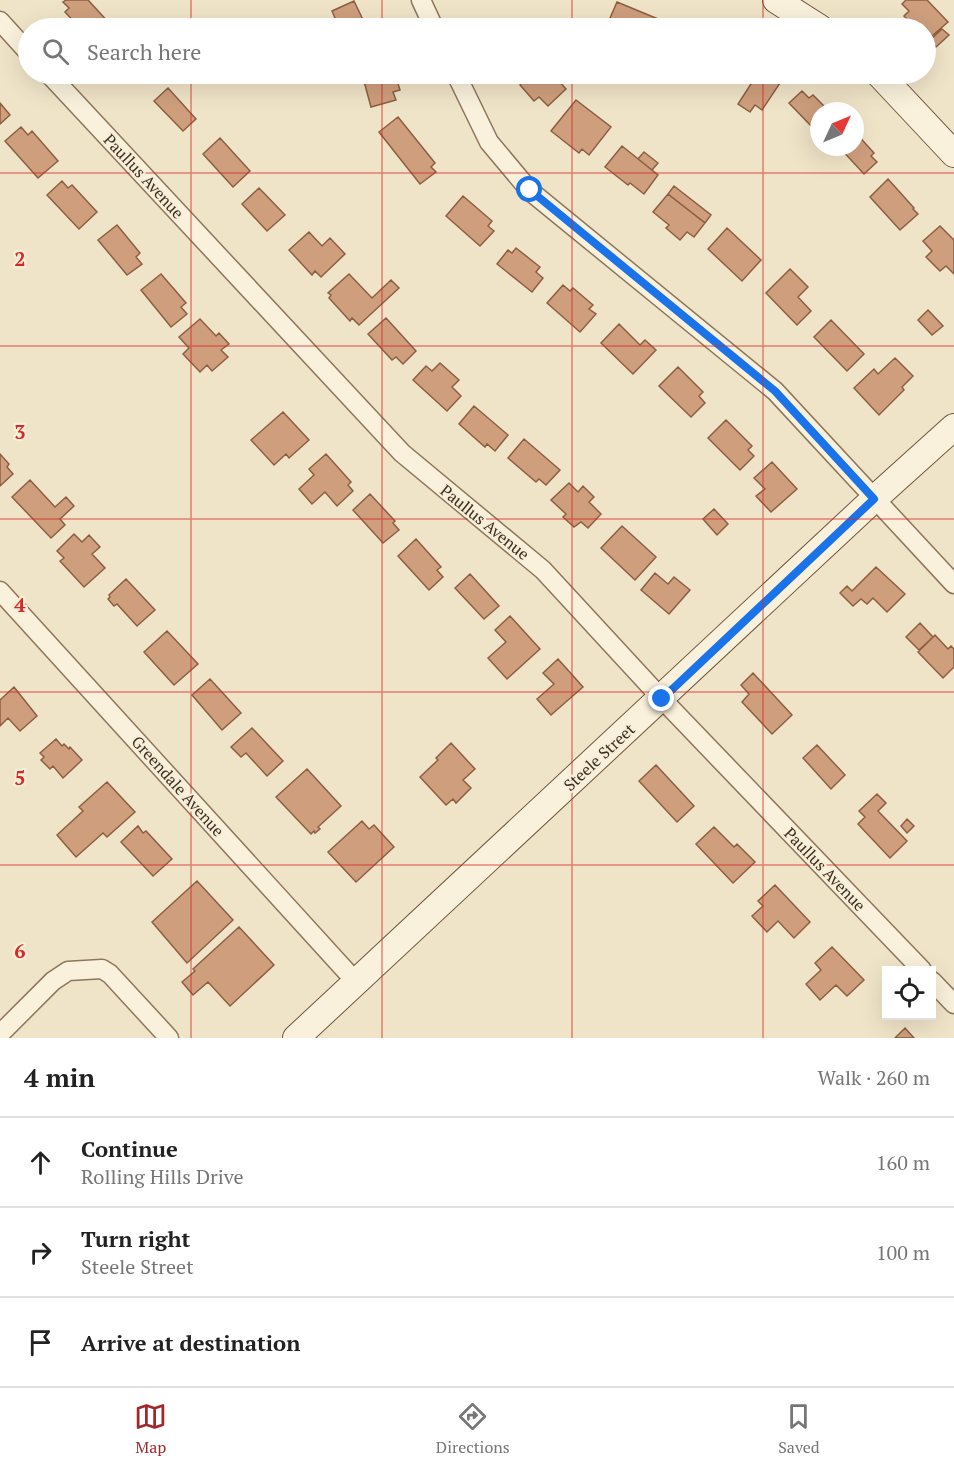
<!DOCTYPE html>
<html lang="en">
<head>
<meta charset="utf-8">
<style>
  body { margin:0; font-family:"PT Serif",serif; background:#f2f2f2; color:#222 }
  .controls { position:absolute; right:18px; bottom:18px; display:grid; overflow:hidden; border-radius:0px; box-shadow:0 6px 24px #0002 }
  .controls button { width:54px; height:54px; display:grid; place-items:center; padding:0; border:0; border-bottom:2px solid #e0e0e0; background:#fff; color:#222; font:30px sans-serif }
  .compass { position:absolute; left:810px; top:102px; width:54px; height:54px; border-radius:50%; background:#fff; box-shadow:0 6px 24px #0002; rotate:46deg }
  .stop { position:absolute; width:18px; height:18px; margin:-14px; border:4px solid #1a73e8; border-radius:50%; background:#fff }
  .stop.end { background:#1a73e8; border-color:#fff; box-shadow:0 2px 6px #0008 }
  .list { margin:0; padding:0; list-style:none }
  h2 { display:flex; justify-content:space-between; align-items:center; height:78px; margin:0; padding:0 24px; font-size:26px }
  h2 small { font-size:20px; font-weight:400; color:#767676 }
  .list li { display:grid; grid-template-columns:39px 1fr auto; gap:18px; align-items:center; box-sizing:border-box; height:90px; padding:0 24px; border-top:2px solid #e0e0e0 }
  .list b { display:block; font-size:22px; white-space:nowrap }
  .list p { margin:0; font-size:20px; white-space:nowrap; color:#767676 }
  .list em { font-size:20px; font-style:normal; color:#767676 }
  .icon { flex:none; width:33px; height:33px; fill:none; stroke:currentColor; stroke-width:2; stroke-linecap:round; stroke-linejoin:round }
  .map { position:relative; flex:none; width:954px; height:1038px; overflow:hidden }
  .search { position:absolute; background:#fff; box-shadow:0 6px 24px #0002; left:18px; right:18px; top:18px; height:66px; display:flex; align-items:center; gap:15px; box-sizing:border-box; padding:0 21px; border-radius:33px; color:#767676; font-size:22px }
  .sheet { height:348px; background:#fff }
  nav { display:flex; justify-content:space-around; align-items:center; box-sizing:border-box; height:84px; border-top:2px solid #e0e0e0; background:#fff; font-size:16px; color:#767676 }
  nav a { display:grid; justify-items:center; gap:3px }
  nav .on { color:#9e2a2b }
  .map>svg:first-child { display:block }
  .building { fill:#cf9f7d; stroke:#8d5f41; stroke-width:1.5 }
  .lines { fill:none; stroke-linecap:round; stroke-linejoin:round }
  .street-casing { stroke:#8d765c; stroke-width:21 }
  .secondary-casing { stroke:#6f573f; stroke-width:28 }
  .street { stroke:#faf1dc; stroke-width:18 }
  .secondary { stroke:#faf1dc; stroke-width:26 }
  .route { stroke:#1a73e8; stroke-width:8 }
  .grid { fill:none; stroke:#d62828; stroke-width:1.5; stroke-opacity:0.55 }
  .labels { text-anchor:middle; stroke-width:4.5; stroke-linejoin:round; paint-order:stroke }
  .street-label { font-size:16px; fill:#3d2e20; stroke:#f7eed8 }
  .grid-label { font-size:20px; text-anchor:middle; font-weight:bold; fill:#d62828; stroke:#f7eed8; stroke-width:4.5; stroke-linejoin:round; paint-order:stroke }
</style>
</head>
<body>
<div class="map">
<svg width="954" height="1038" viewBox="0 0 954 1038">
  <rect width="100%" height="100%" fill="#f0e4c8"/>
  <path class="building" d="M66,0H88L110,24L105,28H80L65,12L69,8L63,2Z
    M906,0H927L948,22L932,36L926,28H915L904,16L909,11L902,4Z
    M354,1L367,28H330L338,25L332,11Z
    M617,2L658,19L654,28H616L607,25Z
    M942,29L949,35L936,47L930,40Z
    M362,74H388L389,76L395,74L400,90L393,92L396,100L371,107Z
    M517,74H548L555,82L558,80L566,89L548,106L539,97L534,101L520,85L524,80Z
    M735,74H778L784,77L762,110L755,105L750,112L738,104L751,84Z
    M168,88L196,119L183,131L154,101Z
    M802,91L809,98L813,95L827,109L819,111V127L816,131L789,103Z
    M576,100L611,127L589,155L582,149L579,153L551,131Z
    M0,103L10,115L0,124Z
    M398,117L435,163L431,167L436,172L420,184L379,132Z
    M21,127L28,135L32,131L58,161L38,178L5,141Z
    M855,132L874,153L871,156L877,162L864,174L839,147H855Z
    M220,138L250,171L233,187L203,154Z
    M622,146L658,175L644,194L630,183L628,185L605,167Z
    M644,152L658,163L652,170L638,159Z
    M888,179L914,208L913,209L918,214L900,230L870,197Z
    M62,181L68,188L72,185L97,212L79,229L47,195Z
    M674,186L711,215L705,223L668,194Z
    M259,188L285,215L267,231L242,204Z
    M668,194L705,223L694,237L687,232L680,240L666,228L669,225L653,212Z
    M463,196L492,221L488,226L494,231L480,246L446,216Z
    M117,225L140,253L136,257L142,264L127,275L98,240Z
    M940,226L954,240V274L946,266L940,271L926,257L932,251L923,241Z
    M727,228L761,260L742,281L708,249Z
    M309,232L322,246L330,238L345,254L321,277L315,271L312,275L289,250Z
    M516,248L540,267L536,272L543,278L532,292L497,264L508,250L512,253Z
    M790,269L808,287L798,297L811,311L797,325L766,293Z
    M161,274L186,303L181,307L187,314L171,327L141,290Z
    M349,274L372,298L391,280L399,288L359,325L352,318L350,321L329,298L331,295L328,293Z
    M563,285L570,291L573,288L593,305L589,309L596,314L580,332L547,303Z
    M928,310L943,326L932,335L918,320Z
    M386,318L416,351L403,364L396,357L392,360L368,334Z
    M200,319L216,336L219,333L229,344L221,350L228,357L212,371L207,365L200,372L183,354L189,348L179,337Z
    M831,320L864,354L847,371L814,337Z
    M619,324L640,345L645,340L656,350L633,374L601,343Z
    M895,358L913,376L902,387L904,390L879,415L854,388L874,369L878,374Z
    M440,363L459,380L452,387L461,396L447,411L413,380L426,366L432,371Z
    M678,367L703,392L699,396L705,403L691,417L659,386Z
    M474,406L508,435L495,451L487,444L485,447L459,424Z
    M283,412L309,440L289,458L286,454L274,465L251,440Z
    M726,420L752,446L748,450L754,456L740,470L708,438Z
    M524,439L560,470L546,485L539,479L536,482L508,458Z
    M0,454L9,464L7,467L13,474L0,486Z
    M326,454L351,482L348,485L353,491L337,506L325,492L312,504L299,489L314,475L309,469Z
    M772,462L797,489L771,512L756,496L765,489L754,478Z
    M30,480L55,507L66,497L74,506L60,519L65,525L51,538L12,497Z
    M569,483L578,492L583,486L594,497L589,502L601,514L588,528L581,522L574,527L563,517L566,514L551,500Z
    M370,494L395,521L393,523L399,530L383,543L353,510Z
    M714,509L728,524L717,535L703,519Z
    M622,526L656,557L635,580L601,548Z
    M74,534L82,542L89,535L100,547L92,554L105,568L84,587L60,561L64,558L57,551Z
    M416,539L441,567L437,570L443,577L429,590L398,556Z
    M876,567L905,594L887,612L873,598L867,604L861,599L853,606L840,593L847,586L852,591Z
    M655,573L668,584L674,577L690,590L669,614L641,590Z
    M470,574L499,606L484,619L455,588Z
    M126,579L155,610L137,626L117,604L114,606L108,599L110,597L109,595Z
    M510,616L540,649L507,679L488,658L506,642L495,630Z
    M920,623L933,637L919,650L906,637Z
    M167,631L198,664L174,685L144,652Z
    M935,635L948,649L951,646L954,649V667L943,678L918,652Z
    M558,659L583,687L551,715L537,699L554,684L543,673Z
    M753,673L792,715L772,734L742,702L749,694L741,685Z
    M210,679L241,713L222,730L192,695Z
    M14,687L37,716L20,731L8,718L0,726V700Z
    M252,728L283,761L267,776L246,753L241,757L231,747Z
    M56,739L62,746L64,744L69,749L70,747L82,760L63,778L53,766L50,769L41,760L44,757L40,753Z
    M451,743L475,769L463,780L471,788L456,803L453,799L446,805L420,777L438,760L436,758Z
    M817,745L845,775L831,789L803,758Z
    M656,765L694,806L677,822L639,781Z
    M307,769L341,806L318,827L320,829L315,833L314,831L311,834L276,797Z
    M107,782L135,812L107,837L103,833L76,857L57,835L83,811L79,807Z
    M877,794L886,803L878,811L907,841L890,858L858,824L865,817L859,811Z
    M907,819L914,826L907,833L901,826Z
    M362,821L369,829L374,825L394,847L356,882L328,852Z
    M138,826L143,833L146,831L172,859L153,876L121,842Z
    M714,827L734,847L737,844L755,862L733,883L696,844Z
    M197,881L233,920L187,963L152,922Z
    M775,885L810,922L794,938L778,921L767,932L752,916L763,906L758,901Z
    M239,927L274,965L230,1006L208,982L193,995L182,982L195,971L193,969Z
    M832,947L864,980L847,996L836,985L820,1000L806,984L821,970L815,963Z
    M905,1028L914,1038H895Z"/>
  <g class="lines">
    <g class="street-casing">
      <path id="street" d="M421,0L434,28
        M0,21L28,52
        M49,74L402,453L543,570L662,699L922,970
        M456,74L489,142L530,191L775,391L954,584
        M0,591L356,982
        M932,981L954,1004
        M0,1034L53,981L68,971L102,969L110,974L169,1038"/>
    </g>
    <g class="secondary-casing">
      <path id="secondary" d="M776,0L820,28
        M879,74L954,154
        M296,1038L874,499L954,427"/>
    </g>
    <use href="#street" class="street"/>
    <use href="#secondary" class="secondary"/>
  </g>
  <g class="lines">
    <path class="route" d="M530,190L775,391L874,499L662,699"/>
  </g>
  <path class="grid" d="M191,0V28M382,0V28M572,0V28M763,0V28M191,74V1038M382,74V1038M572,74V1038M763,74V1038M0,173H954M0,346H954M0,519H954M0,692H954M0,865H954"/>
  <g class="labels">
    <g class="street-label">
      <text transform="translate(144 176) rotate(47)" y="6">Paullus Avenue</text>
      <text transform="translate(485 522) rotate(39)" y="6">Paullus Avenue</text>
      <text transform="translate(599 757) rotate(-43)" y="6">Steele Street</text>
      <text transform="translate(178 786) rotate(48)" y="6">Greendale Avenue</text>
      <text transform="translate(825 869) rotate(46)" y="6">Paullus Avenue</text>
    </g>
  </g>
  <g class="grid-label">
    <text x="20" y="266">2</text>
    <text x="20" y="439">3</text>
    <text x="20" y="612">4</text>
    <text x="20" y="785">5</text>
    <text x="20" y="958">6</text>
  </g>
</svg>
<div class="controls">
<button><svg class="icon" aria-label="locate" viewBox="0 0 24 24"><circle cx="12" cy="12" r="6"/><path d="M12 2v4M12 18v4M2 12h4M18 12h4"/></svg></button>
</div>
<svg class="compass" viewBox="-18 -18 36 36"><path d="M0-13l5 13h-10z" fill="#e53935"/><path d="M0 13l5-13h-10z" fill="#767676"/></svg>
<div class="stop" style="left:530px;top:190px"></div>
<div class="stop end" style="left:662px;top:699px"></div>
<div class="search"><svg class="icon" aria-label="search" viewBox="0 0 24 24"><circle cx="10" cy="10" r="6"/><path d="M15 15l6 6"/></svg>Search here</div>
</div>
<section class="sheet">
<h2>4 min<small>Walk · 260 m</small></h2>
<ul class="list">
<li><svg class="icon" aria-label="ahead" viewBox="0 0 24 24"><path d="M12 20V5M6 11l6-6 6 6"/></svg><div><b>Continue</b><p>Rolling Hills Drive</p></div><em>160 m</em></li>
<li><svg class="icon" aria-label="right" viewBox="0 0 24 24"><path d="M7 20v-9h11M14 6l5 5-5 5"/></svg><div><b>Turn right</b><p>Steele Street</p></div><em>100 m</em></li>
<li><svg class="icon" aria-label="arrive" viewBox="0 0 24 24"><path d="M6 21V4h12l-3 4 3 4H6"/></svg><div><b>Arrive at destination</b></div></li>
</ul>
</section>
<nav>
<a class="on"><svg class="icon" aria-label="map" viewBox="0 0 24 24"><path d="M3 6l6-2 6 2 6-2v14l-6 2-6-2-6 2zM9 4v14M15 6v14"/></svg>Map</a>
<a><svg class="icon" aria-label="directions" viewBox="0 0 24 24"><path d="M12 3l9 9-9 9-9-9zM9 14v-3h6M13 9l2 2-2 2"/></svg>Directions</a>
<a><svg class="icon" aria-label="saved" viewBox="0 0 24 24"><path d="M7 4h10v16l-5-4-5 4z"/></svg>Saved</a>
</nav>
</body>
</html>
